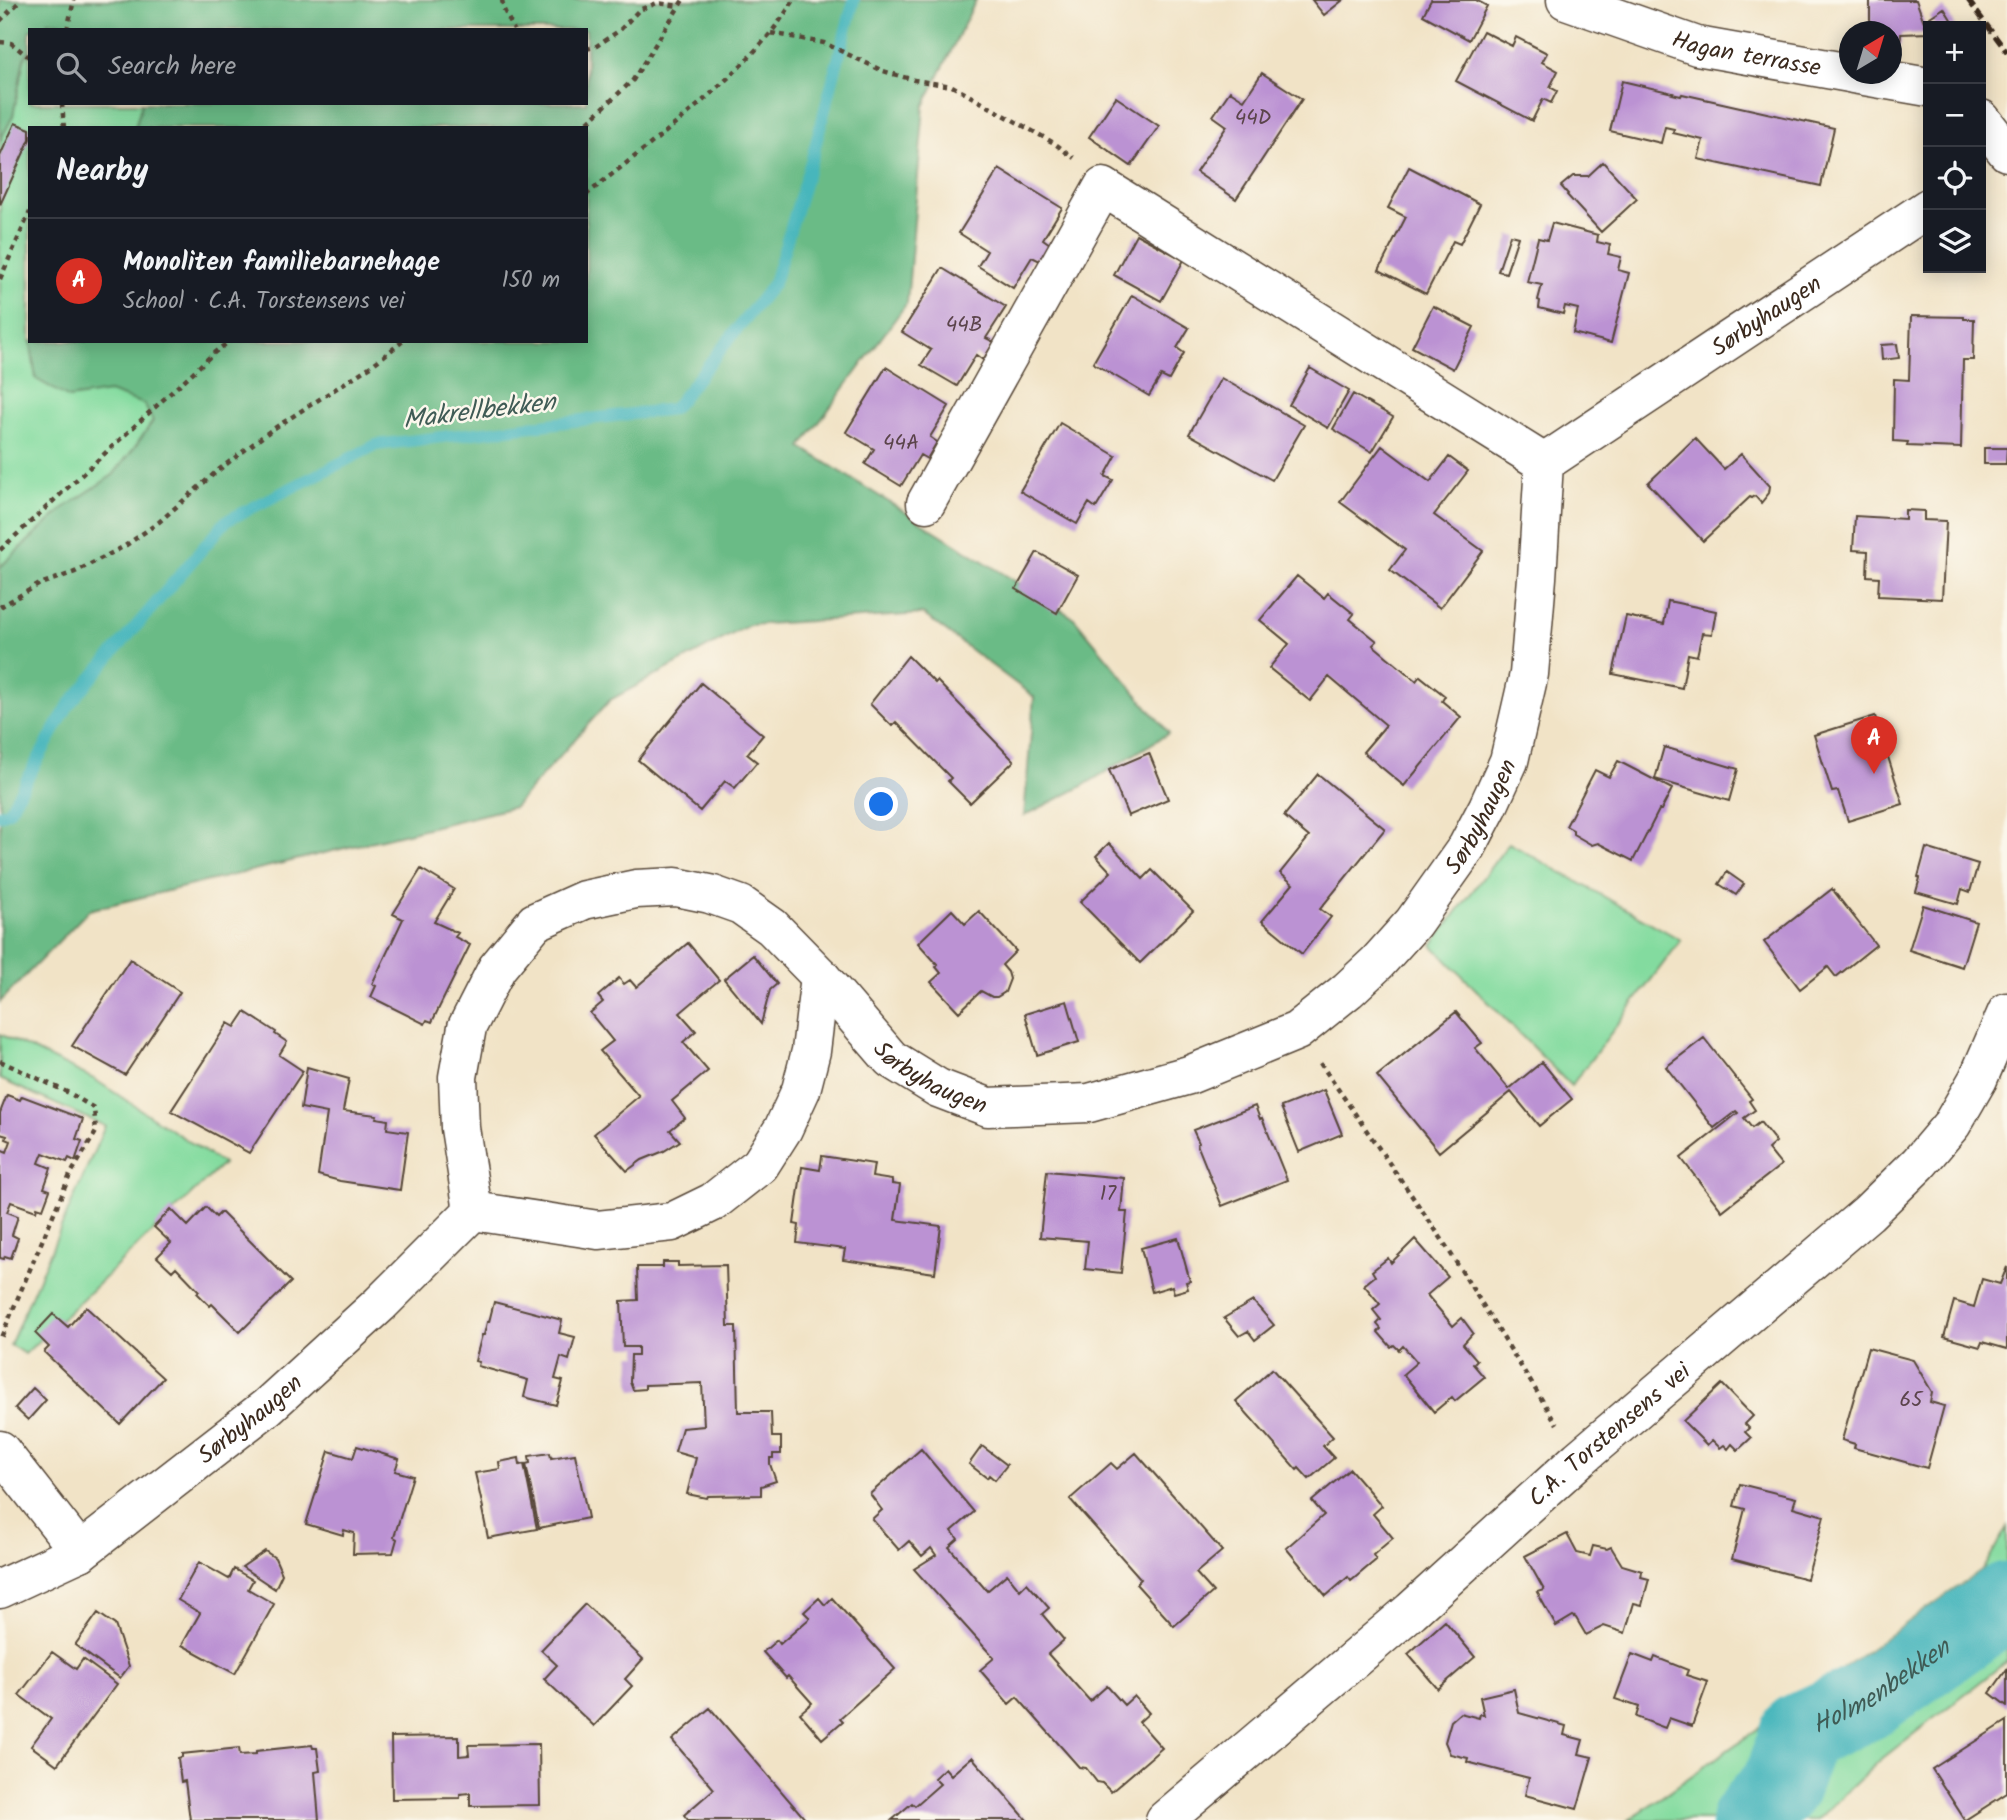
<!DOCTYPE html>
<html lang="en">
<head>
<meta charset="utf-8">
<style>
  body { margin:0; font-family:Kalam,sans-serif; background:#20242c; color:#f1f3f6 }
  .controls { position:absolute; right:21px; top:21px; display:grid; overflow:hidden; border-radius:0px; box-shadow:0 4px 18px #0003 }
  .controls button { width:63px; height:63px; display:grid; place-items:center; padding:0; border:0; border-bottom:2px solid #363941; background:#171b24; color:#f1f3f6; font:35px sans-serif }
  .compass { position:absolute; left:1839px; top:21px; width:63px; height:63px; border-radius:50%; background:#171b24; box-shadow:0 4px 18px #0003; rotate:38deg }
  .you { position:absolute; left:882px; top:805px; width:24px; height:24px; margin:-18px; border:5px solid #fff; border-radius:50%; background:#1a73e8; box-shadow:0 0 0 10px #1a73e833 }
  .badge { display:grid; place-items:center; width:46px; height:46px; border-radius:50%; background:#d93025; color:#fff; font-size:23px; font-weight:700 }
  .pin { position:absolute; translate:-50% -58px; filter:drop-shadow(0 2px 4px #0008) }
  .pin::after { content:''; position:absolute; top:37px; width:24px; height:21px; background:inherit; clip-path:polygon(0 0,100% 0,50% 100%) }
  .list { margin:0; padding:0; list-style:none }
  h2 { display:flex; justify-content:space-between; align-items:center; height:91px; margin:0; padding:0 28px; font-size:30px }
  h2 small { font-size:23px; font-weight:400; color:#9ea1a6 }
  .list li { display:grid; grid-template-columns:46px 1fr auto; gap:21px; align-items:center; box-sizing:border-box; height:126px; padding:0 28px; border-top:2px solid #363941 }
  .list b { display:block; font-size:26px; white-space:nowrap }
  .list p { margin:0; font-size:23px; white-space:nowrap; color:#9ea1a6 }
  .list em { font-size:23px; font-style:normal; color:#9ea1a6 }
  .icon { flex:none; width:38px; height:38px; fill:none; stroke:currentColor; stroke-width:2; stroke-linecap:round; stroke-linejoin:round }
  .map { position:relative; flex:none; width:2007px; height:1820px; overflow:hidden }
  .search { position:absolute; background:#171b24; box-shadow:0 4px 18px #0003; left:28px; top:28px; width:560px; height:77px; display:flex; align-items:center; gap:18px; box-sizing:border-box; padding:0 24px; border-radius:0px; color:#9ea1a6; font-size:26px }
  .panel { position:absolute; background:#171b24; box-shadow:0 4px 18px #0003; left:28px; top:126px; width:560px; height:217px; border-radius:0px }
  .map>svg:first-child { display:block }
  .green { fill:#83db9f; stroke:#5f825e; stroke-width:2 }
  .forest { fill:#6abb86; stroke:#527252; stroke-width:2 }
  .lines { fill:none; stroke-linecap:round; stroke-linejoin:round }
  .stream { stroke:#46b6bc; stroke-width:12 }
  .river { stroke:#46b6bc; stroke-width:79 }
  .building { fill:#bb92d3 }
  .minor-casing { stroke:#564637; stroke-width:41 }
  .path { stroke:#564637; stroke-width:4.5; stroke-dasharray:5 5; stroke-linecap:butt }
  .minor { stroke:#fff; stroke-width:38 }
  .rail { stroke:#3b2a1e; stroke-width:5; stroke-dasharray:10 5; stroke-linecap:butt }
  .labels { text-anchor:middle; stroke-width:5; stroke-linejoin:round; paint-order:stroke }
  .number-label { font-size:21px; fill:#5b444b }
  .street-label { font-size:24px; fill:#3b2a1e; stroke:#fbf7ec }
  .water-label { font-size:26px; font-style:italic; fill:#3f5b55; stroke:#fbf7ec }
</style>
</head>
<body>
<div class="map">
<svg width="2007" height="1820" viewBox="0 0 2007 1820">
  <rect width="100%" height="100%" fill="#fbf7ec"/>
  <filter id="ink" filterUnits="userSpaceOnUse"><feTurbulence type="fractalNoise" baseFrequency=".0143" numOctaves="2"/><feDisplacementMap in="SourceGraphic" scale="14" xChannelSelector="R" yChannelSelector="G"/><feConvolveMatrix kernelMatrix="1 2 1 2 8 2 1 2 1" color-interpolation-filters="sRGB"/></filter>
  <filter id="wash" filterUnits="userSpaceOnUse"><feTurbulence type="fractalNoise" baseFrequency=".00686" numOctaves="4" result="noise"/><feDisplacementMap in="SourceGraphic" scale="28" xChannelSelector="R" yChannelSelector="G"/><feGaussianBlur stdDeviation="1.57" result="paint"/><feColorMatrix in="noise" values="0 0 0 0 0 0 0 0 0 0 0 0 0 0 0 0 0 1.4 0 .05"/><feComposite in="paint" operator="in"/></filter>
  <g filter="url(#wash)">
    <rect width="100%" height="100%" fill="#f1e3c6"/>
    <path class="green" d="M49,21L111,30H43Z
      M30,50V103H142L135,128H30V341H32L31,345L69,398L109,391L144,404L153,421L135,447L113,475L64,508L0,567V141L13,116L24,59Z
      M1509,843L1681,940L1571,1086L1432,945Z
      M0,1034L94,1079L223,1164L25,1354L10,1345L105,1126L0,1079Z
      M2007,1527V1661L1879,1761L1817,1820H1629L1983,1569Z"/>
    <path class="forest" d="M0,0H976L924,106L907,303L801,447L1074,618L1169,733L1081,787L1024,816L1034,697L923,614L749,625L610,700L514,807L89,910L0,1002V567L64,508L113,475L135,447L153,421L144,404L109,392L69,398L36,379L31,345L32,341H586V128H135L142,103H586V30H111L49,21L43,30H30V50L24,59L13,116L0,141Z"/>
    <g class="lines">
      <path class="stream" d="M0,815L9,811L68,706L226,521L376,445L673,409L774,283L812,158L854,0"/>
      <path class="river" id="s1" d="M1750,1820L1780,1786L1800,1732L1866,1701L2007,1601"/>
    </g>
    <g id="blocks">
      <path class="building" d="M1312,0H1343L1324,15Z
        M1431,0H1476L1487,6L1469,40L1423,15Z
        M1870,0H1916L1928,33L1901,34L1900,47H1892V32H1870Z
        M1944,8L1955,26H1935L1930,17Z
        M1483,31L1512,46L1516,37L1547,53L1542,62L1558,71L1550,87L1557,91L1551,103L1543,99L1532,121L1456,81Z
        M1262,73L1302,99L1236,199L1196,172L1227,126L1213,116L1230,91L1244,100Z
        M1622,81L1673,93L1672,94L1681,96L1682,94L1834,128L1821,186L1698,159L1703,140L1673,133L1674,129L1665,127L1661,143L1610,131Z
        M1116,97L1159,126L1131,166L1089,137Z
        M15,123L30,129V139L0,205V156Z
        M1603,162L1637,199L1601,232L1567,195L1568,194L1561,186L1573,176H1588Z
        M1409,167L1480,204L1460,244L1453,241L1426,294L1379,270L1406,217L1388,208Z
        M999,169L1062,208L1043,239L1050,244L1040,261L1032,257L1013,288L978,266L987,251L959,233Z
        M1552,223L1598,235L1597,242L1610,245L1608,254L1621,257L1618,270L1629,273L1611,343L1573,333L1578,309L1565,306L1563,314L1539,308L1540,301L1538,300L1542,285L1527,282L1538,238L1547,240Z
        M1136,234L1184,260L1161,301L1114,275Z
        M1510,235L1518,237L1506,273L1498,271Z
        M942,268L1006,307L986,338L994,342L983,360L976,355L957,386L921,365L931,350L902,332Z
        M1132,295L1189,328L1177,348L1184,353L1169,380L1161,376L1149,396L1093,363Z
        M1433,306L1474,327L1453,369L1412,347Z
        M1911,316L1964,317V319H1974L1973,360H1963L1961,448L1907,446L1908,442L1893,441L1894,379L1909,380Z
        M1897,344L1899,358L1882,360L1881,345Z
        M886,367L949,406L930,437L937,442L927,459L920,455L901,486L865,464L874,449L846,432Z
        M1310,368L1349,391L1328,428L1289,405Z
        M1221,378L1304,425L1272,480L1189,434Z
        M1353,394L1393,417L1372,452L1333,429Z
        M1060,423L1116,456L1105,476L1113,480L1096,508L1089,503L1077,524L1020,491Z
        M1695,438L1724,469L1741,454L1770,486L1769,493L1761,503L1755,496L1752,498L1750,497L1703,541L1648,483Z
        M1382,446L1430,482L1449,457L1468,471L1434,515L1483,551L1440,608L1390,570L1405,550L1340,502Z
        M1984,448H2007L2006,464H1984Z
        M1905,510L1924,511V520L1946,521L1942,599L1878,596L1879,577L1867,576L1868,551L1853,550L1855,516L1905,519Z
        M1037,552L1078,575L1057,613L1016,589Z
        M1297,576L1324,598L1328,593L1354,614L1350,619L1377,641L1373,645L1416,681L1420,676L1445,696L1442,701L1461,717L1404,786L1363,752L1386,725L1329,677L1310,701L1269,668L1289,644L1260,620Z
        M1668,601L1716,611L1712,634L1702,633L1697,656L1688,654L1682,688L1613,674L1626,616L1664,624Z
        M908,656L935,683L937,681L1014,761L970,803L948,781L951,778L896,722L892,726L870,704Z
        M701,683L763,735L747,754L757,762L735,788L725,781L700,811L638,760Z
        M1875,716L1903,804L1848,821L1838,791L1832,792L1814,735Z
        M1664,747L1738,769L1729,801L1655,779Z
        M1149,753L1168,799L1128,816L1109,770Z
        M1618,761L1672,789L1661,810H1659L1633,861L1598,843L1592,845L1573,834V830L1566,826L1595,770L1609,777Z
        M1318,774L1385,829L1320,909L1331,917L1302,954L1262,921L1293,884L1280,873L1309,837L1284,816Z
        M1109,843L1143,879L1152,870L1193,911L1140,963L1080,902L1111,872L1096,856Z
        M1926,848L1978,864L1970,892L1962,889L1958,904L1916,892L1920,878L1918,877Z
        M421,869L454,889L434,922L458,933L455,937L470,945L432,1022L427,1020L425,1024L371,997L376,986L372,984L403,919L393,914Z
        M1727,872L1744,884L1736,895L1719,884Z
        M1832,889L1876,945L1836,977L1828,967L1800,989L1764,942Z
        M1923,905L1976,922L1962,967L1909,950Z
        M952,910L965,924L979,911L1016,951L1002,965L1008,972L1010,979L1005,992L997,997H992L981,991L959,1012L931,982L941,973L936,967L938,965L918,943Z
        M688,943L719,980L680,1013L696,1031L683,1042L708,1071L672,1101L685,1118L670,1130L680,1141L664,1151L642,1160L627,1171L594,1134L639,1096L600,1051L613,1041L590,1013L603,1002L598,996L619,978L624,984L630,980L636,987Z
        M753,955L777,984L770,990L761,1024L724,979Z
        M130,959L180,992L125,1075L72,1046Z
        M1067,1001L1079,1042L1037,1055L1025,1014Z
        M245,1012L276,1032L275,1034L287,1042L279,1055L303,1071L249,1153L171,1111L228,1023L235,1027Z
        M1456,1012L1482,1043L1475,1048L1509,1089L1542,1062L1572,1099L1539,1126L1511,1092L1439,1152L1377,1076Z
        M1704,1038L1752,1099L1749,1101L1755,1110L1744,1118L1752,1128L1760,1122L1776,1142L1768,1149L1781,1165L1722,1211L1681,1158L1738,1113L1736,1111L1714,1128L1666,1067Z
        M307,1067L349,1079L343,1111L377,1115L376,1118L388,1120L387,1129L408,1132L400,1190L340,1181L318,1175L327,1113L301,1108Z
        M1324,1090L1342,1134L1299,1152L1281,1107Z
        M7,1095L20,1100L22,1096L83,1119L76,1139L82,1141L75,1161L69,1158L67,1162L43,1153L39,1163L51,1168L44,1188L50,1190L43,1209L37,1207L36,1211L11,1202L7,1212L18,1216L12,1235L18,1238L11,1258L5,1256L4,1259L0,1258V1149L7,1152L11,1141L6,1139L7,1136L0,1134V1113Z
        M1255,1106L1260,1119L1262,1118L1287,1180L1222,1206L1197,1144L1199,1143L1193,1130Z
        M822,1156L874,1164L872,1177L892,1180V1184L900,1185L895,1220L941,1226L935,1273L843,1260L845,1249L797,1243L799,1225L794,1224L802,1167L820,1170Z
        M1047,1171L1124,1178L1121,1212H1127L1121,1273L1085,1269L1088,1241L1040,1237Z
        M206,1207L216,1217L221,1212L291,1282L240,1332L212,1304L210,1306L197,1293L199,1291L176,1267L172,1271L157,1257L171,1243L154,1227L171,1209L188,1226Z
        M1178,1238L1190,1281L1186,1282L1188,1289L1174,1293L1172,1286L1152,1292L1141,1248Z
        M1415,1239L1448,1277L1427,1295L1453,1326L1462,1318L1473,1333L1463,1344L1477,1360L1473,1364L1484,1377L1455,1401L1452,1397L1434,1412L1403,1374L1417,1362L1403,1346L1399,1350L1394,1345L1391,1347L1378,1332L1381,1329L1377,1324L1381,1320L1373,1310L1380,1304L1364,1285L1375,1276L1372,1271L1388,1258L1391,1263Z
        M663,1262H678V1266L726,1265L728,1326H736L738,1412H771L772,1437H781V1454H773V1458H770V1464L776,1481L761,1486V1495L708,1496L707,1498L687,1494L696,1458L675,1452L682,1428L704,1426L702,1383L645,1385V1389L633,1390L630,1382L631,1355H638V1347H623L621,1301L638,1300L637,1267H663Z
        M2007,1267V1349L1982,1342L1980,1347L1944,1337L1954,1301L1974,1307L1982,1279L2000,1284Z
        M1253,1301L1274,1325L1255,1340L1248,1331L1239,1336L1224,1318Z
        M494,1302L562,1320L559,1333L575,1337L569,1360L561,1357L555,1379L563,1381L556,1405L524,1397L528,1380L478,1366L479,1362L475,1361L482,1335H484L487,1322H489Z
        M86,1307L163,1378L120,1424L44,1352L49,1347L35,1333L53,1314L68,1327Z
        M1868,1348L1913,1360L1932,1392L1930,1402L1944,1406L1927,1468L1854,1448L1855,1444L1842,1440Z
        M1272,1369L1333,1437L1323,1446L1334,1458L1309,1479L1299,1468L1297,1470L1236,1401Z
        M1722,1384L1753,1416L1745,1424L1749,1428L1745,1432L1751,1438L1738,1450L1732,1444L1728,1449L1724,1445L1720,1448L1712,1440L1707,1445L1683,1421Z
        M33,1388L46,1400L28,1420L15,1408Z
        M357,1446L399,1459L395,1471L413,1476L394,1537L397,1539L393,1553L353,1554L354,1533L344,1530L343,1535L306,1524L329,1451L353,1458Z
        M982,1446L1007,1465L995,1480L989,1475L987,1478L969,1464Z
        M921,1449L974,1512L952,1531L958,1539L949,1547L987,1591L1007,1574L1020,1590L1027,1583L1049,1608L1042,1614L1064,1640L1048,1654L1090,1701L1107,1686L1124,1705L1134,1696L1149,1713L1139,1722L1162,1748L1111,1792L1102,1783L1097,1782L1086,1768L1079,1767L1017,1697L1009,1704L980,1670L994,1658L914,1569L936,1555L931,1548L922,1556L909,1541L899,1550L872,1519L882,1510L870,1494Z
        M550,1453L551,1458L575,1454L588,1518L539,1528L526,1464L530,1463L529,1456Z
        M1136,1453L1222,1551L1196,1573L1213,1592L1174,1626L1136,1584L1141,1579L1070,1499L1111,1463L1117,1469Z
        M519,1458L520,1465L524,1464L537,1529L488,1538L482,1509L483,1508L475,1473L500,1469L499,1462Z
        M1350,1469L1382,1506L1373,1514L1393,1538L1373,1555L1376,1560L1351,1581L1348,1577L1326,1596L1286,1548L1324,1515L1312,1501Z
        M1740,1484L1796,1498L1793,1507L1824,1516L1807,1579L1732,1559L1745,1509L1734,1506Z
        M1567,1534L1577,1553L1590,1556L1593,1546L1607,1549L1611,1547L1622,1565L1642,1571L1641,1577L1649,1579L1642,1605L1634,1603L1625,1633L1604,1626L1586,1635L1576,1618L1573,1616L1556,1626L1537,1592L1544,1590L1525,1556Z
        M265,1551L275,1558L282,1574L275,1589L242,1567Z
        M199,1562L229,1579L234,1569L253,1580L248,1589L274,1604L235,1674L182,1645L200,1613L178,1600Z
        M819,1598L825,1605L832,1598L895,1669L840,1718L843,1721L822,1739L800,1713L812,1703L788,1676L786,1678L763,1652L777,1640L780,1644L810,1618L804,1612Z
        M585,1604L643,1659L625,1679L632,1686L594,1726L544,1679L557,1665L541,1650Z
        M98,1613L115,1625L129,1666L120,1678L75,1645Z
        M1445,1621L1475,1657L1438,1689L1408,1654Z
        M52,1652L76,1669L83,1659L117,1684L57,1765L31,1746L51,1719L19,1695Z
        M1632,1654L1653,1662L1655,1657L1688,1670L1686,1675L1708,1682L1692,1726L1669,1718L1665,1728L1636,1717L1639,1707L1615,1699Z
        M2007,1669V1706L1990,1693Z
        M1514,1689L1519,1713L1566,1726L1564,1735L1583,1740L1579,1754L1592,1757L1577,1809L1525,1795L1529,1778L1467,1762L1468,1758L1450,1754L1445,1742L1451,1721L1460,1713L1479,1718L1480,1714L1484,1715L1480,1697Z
        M710,1708L806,1820H688L684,1815L714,1789L672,1740Z
        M2007,1721V1793L1965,1820L1932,1769Z
        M459,1736V1756L469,1755L468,1745L539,1744L540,1805L470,1806V1793L460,1794V1798L392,1799L391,1737Z
        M312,1745L313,1748H317L320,1771L315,1772L319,1820H190L185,1781L181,1782L178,1758L182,1757V1754L239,1748L240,1755L256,1754V1751Z
        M972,1757L1027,1820H892L912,1803L915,1806L940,1784L934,1778L945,1768L951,1775Z"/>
    </g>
  </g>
  <g filter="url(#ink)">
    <use href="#blocks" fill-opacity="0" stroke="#564637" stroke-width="2"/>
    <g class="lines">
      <g class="minor-casing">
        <g id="minor">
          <path id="s2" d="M1566,0L1697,46L1850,73"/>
          <path d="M1853,74L1928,87"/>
          <path d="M1981,119L2007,152"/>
          <path d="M926,503L1103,187L1544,463"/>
          <path d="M473,1211L598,1230L672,1222L713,1202L760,1165L783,1129L801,1090L811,1051L820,976"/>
          <path d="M0,1450L80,1552"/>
          <path id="s3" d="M0,1589L80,1552L267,1407L380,1304L473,1211L460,1128L458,1077L467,1027L497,968L535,922L584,900L636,889L676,887L710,894L741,905L772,927L820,976L891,1059L938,1088L988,1107L1089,1103L1189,1075L1297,1031L1348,990L1377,963L1413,923L1467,847L1488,807L1509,761L1529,674L1537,578L1544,463L1928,208"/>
          <path id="s4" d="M1165,1820L1411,1611L1579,1459L1868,1213L1919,1163L1952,1124L1978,1079L2007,1012"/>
        </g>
      </g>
      <path class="path" d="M502,0L504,10L514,30
        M0,21L21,0
        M67,30L74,0
        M771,33L824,43L883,71L914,80L952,86L1054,143L1074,158
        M0,42L11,43L30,58
        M586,49L595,47L620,30L639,10L657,3L680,6
        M62,103L64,128
        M580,128L590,120L633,80L683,0
        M586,195C648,145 718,95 769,35C778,24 786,12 794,0
        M0,279L30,212
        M0,550L215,352L230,341
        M0,607L40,584L75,572L125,546L159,522L216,472L270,431L371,366L403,341
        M0,1061L69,1093L94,1108L96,1132L70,1175L0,1340
        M1320,1063L1441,1238L1557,1424"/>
      <use href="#minor" class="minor"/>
      <path class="rail" d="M1968,0L2007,52"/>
    </g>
  </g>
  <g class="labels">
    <g class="number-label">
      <text x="1253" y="124">44D</text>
      <text x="964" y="331">44B</text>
      <text x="901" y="449">44A</text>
      <text x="1108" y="1200">17</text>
      <text x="1911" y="1406">65</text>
    </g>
    <g class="street-label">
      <text dy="8" stroke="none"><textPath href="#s2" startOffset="189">Hagan terrasse</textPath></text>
      <text dy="8" stroke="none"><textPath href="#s3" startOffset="2697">Sørbyhaugen</textPath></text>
      <text dy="8" stroke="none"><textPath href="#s3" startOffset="2067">Sørbyhaugen</textPath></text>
      <text dy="8" stroke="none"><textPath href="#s3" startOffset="1395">Sørbyhaugen</textPath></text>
      <text dy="8" stroke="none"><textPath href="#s3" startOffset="304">Sørbyhaugen</textPath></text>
      <text dy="8" stroke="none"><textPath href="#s4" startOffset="588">C.A. Torstensens vei</textPath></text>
    </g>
    <g class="water-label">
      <text transform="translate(479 410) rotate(-7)" y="9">Makrellbekken</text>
      <text dy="9" stroke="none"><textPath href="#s1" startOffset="196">Holmenbekken</textPath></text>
    </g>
  </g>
</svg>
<div class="controls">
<button>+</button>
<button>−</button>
<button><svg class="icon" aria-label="locate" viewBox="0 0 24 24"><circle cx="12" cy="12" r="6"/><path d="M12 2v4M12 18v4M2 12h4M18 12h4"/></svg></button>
<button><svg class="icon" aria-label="layers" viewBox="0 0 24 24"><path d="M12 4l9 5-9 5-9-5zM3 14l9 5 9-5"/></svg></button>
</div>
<svg class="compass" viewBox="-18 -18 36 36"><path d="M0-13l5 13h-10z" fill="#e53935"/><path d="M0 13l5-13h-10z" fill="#9ea1a6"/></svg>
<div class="you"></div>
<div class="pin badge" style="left:1874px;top:774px">A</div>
<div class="search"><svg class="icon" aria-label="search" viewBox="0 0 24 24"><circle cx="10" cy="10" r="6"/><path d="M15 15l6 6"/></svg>Search here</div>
<section class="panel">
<h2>Nearby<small></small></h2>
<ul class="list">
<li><span class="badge">A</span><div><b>Monoliten familiebarnehage</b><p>School · C.A. Torstensens vei</p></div><em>150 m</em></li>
</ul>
</section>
</div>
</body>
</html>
